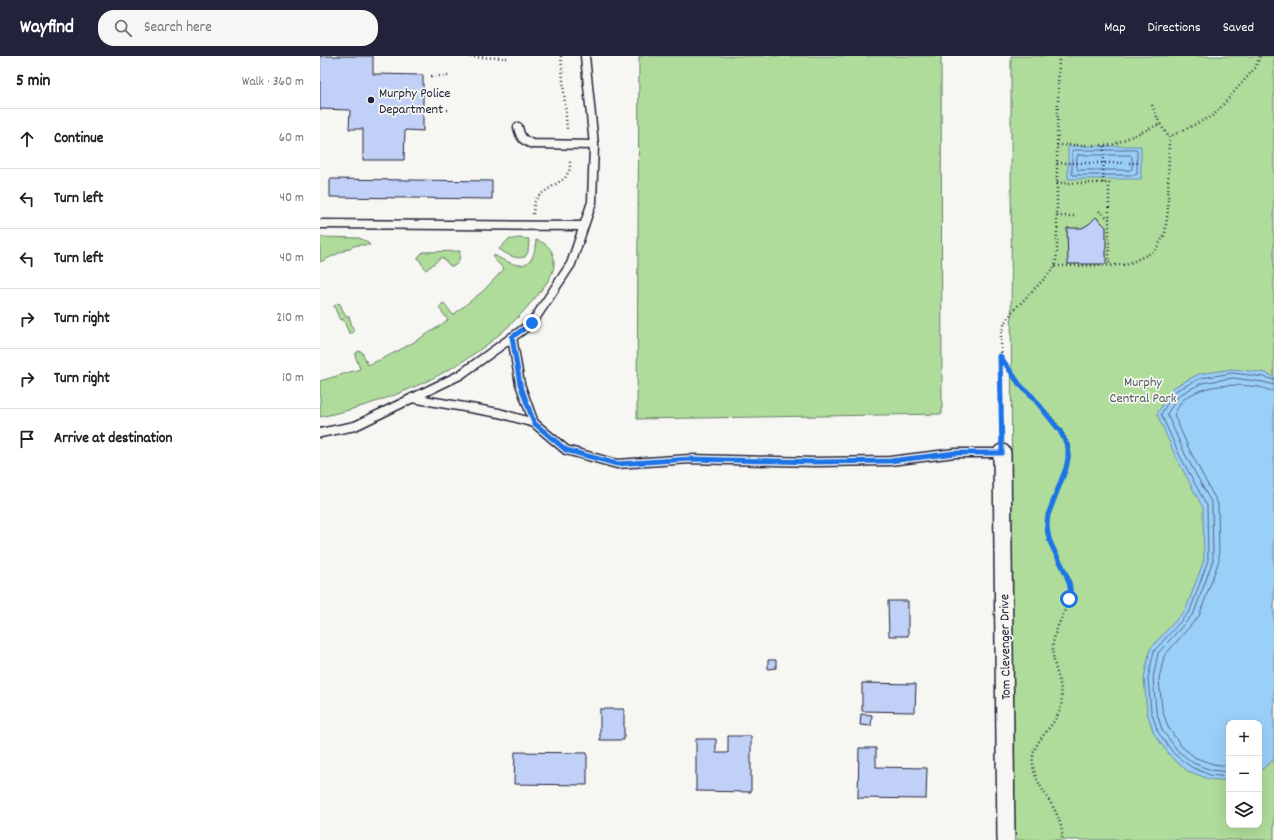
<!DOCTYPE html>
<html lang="en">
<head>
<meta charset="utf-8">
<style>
  body { margin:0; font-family:Dekko,sans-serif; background:#f6f6f6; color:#202124 }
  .controls { position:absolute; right:12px; bottom:12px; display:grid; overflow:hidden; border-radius:8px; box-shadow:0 4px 16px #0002 }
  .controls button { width:36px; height:36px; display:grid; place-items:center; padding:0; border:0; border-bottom:1px solid #e0e0e0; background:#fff; color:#202124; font:20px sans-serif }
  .stop { position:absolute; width:12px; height:12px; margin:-9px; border:3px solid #1a73e8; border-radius:50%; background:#fff }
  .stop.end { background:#1a73e8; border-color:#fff; box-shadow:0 1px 4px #0008 }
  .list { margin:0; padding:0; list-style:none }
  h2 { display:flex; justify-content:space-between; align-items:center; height:52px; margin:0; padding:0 16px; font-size:17px }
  h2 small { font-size:13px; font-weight:400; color:#757577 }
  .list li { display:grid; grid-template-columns:26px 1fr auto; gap:12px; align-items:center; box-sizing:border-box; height:60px; padding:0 16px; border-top:1px solid #e0e0e0 }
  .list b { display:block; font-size:15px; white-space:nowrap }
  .list em { font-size:13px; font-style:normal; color:#757577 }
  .icon { flex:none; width:22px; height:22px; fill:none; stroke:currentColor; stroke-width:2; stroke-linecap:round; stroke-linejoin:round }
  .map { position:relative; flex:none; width:954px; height:784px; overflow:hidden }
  header { display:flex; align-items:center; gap:24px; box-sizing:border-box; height:56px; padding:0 20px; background:#22223b; color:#fff }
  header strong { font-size:19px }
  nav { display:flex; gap:22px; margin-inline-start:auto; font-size:14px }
  .search { width:280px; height:36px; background:#f6f6f6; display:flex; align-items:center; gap:10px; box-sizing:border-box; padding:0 14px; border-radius:16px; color:#757577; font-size:15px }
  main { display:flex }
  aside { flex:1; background:#fff }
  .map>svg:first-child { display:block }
  .green { fill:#afdc9b; stroke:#687f6b; fill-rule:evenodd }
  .water { fill:#9acff8; stroke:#6a8aac }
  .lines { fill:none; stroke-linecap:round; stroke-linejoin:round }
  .shore { stroke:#526787; stroke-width:1 }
  .building { fill:#c1d0f6; stroke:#22223b }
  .lane-casing { stroke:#22223b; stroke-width:11 }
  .street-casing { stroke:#22223b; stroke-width:20 }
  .path { stroke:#22223b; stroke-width:2.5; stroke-dasharray:1 3; stroke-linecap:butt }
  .lane { stroke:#f6f6f2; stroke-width:8 }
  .street { stroke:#f6f6f2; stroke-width:17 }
  .route { stroke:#1a73e8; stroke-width:5 }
  .poi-dot { fill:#22223b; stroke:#f6f6f2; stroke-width:1.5 }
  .labels { text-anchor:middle; stroke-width:3.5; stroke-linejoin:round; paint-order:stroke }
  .poi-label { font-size:14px; fill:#22223b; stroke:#f6f6f2; text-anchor:start }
  .park-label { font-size:14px; fill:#4c5a58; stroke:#f6f6f2 }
  .street-label { font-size:14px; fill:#22223b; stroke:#f6f6f2 }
</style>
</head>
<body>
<header>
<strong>Wayfind</strong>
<div class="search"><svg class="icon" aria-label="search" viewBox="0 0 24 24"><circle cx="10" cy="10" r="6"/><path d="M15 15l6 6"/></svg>Search here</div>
<nav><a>Map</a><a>Directions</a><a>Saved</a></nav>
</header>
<main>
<aside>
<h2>5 min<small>Walk · 360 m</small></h2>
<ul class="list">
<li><svg class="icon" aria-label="ahead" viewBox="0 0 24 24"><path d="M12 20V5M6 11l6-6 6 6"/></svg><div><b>Continue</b></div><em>60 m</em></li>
<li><svg class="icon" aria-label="left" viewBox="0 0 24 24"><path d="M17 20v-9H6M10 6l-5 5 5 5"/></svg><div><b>Turn left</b></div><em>40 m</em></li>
<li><svg class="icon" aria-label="left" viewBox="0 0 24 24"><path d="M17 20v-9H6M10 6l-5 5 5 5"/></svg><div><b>Turn left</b></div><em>40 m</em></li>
<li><svg class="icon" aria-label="right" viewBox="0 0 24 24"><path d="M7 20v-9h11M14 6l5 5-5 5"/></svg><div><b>Turn right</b></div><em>210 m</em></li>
<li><svg class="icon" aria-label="right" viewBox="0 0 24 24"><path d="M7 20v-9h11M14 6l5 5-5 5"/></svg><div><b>Turn right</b></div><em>10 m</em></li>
<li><svg class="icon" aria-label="arrive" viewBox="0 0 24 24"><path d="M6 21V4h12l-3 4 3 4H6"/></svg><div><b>Arrive at destination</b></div></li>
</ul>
</aside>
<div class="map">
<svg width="954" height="784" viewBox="0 0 954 784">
  <rect width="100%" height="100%" fill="#f6f6f2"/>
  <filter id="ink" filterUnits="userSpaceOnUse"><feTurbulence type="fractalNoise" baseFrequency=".025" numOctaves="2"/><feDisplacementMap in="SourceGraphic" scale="8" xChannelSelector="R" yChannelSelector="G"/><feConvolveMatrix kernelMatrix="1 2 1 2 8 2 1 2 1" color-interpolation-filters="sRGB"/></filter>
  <g filter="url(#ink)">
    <path class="green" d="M319,0H621L622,358L317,363Z
      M691,0H954V784H692ZM909,667H939V769H909Z
      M0,181L39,182L46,185L50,189H39L34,190L0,206Z
      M198,182L209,183L208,196L205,201C196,204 186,198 179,193L188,184Z
      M216,184C228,187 235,196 234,208C234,220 222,233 215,242C163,307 80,344 0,361V325L40,313L35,299L37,296L40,295L42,296L48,309C76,297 103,282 128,264L119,252L122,248L124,247L133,259L163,235L184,213L174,203V199C197,212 214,217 216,184Z
      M140,195C140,202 139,211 130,210L122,201L106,214L98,202V201L103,196Z
      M19,247L20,248L26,261L29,260L34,276L31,277H29L23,263L20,264L14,250Z"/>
    <path class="water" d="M748,90H821V123H748Z
      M913,313L946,317L954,321V703L939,716V667H909V725L889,723L868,715L851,701L834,678L827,656L824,622L830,593L866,553L884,504L883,452L856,401L837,358L852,332L879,318Z"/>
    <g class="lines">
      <path class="shore" d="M753,94H816L817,96V118L815,119H753L752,117V96Z
        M758,99H810L812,101V113L810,114H758C756,111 756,102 758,99Z
        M909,710L893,708L876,702L862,691L848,671L842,653L839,623L844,600L879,560L899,504L898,448L870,395L854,359C857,354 860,346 864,343C886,327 914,328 939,331C944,332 949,335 954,335
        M909,716L891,714L873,707L858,695L842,674L836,654L833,622L838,597L874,557L893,504L892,448L865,398L847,358L859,339L882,327L913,322L943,326L954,329
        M909,721L890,719L871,711L854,698L838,676L831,655L828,622L834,595L870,555L888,504L887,450L860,400L841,358L855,335L881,322L913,317L944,321L954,324"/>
    </g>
    <path class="building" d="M0,0H53V18L103,19V75L85,74L84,104H43V73H29L30,54L0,53Z
      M10,123L172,125V143L10,141Z
      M776,161L786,171V208H748L747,172H762L769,168Z
      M568,545H588V580H569Z
      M448,604H456V612L448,613Z
      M542,627L596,628L595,656L542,655Z
      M280,653H304V684H280Z
      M541,658L552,659L551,670L540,669Z
      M408,680H431V736L376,735V683H396V697H408Z
      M539,692H556V711L607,712L606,743L538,742Z
      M195,696L267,697V729L194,728Z"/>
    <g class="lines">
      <g class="lane-casing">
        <path id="lane" d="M198,71C200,81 203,85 213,88L274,89
          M0,168L264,170
          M192,281L200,328L214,367
          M92,342L179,357L214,367L246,394L297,408L370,403L495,406L570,405L635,397H682
          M0,377L35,370L140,319L212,267L251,208L272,146L274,89L265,0"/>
      </g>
      <g class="street-casing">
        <path id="street" d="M682,397L686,784"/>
      </g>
      <path class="path" d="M241,0L247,73
        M150,1L188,2
        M111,20H129
        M832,49L840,68
        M111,54H130
        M737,89H792L840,68L849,81
        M737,107H821
        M737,127H789V163
        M783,127L784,89
        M779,155L789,163V209
        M213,158L214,147L218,140L245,122L250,113V104
        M737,160H755
        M735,210L806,209L835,195L845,178L848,153L849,81L894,59L935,12L940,0
        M680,300C687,310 693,322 701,330C717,347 740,366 748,388C755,410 729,444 727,466C724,493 751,512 750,534C749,553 735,569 733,588C730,609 745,627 741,650C737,669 716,681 713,700C709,731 745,751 742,784
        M682,381L681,279L685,266L693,255L726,221L735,210L737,197V89L739,0"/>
      <use href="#lane" class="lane"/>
      <use href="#street" class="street"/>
    </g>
  </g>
  <g class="lines" filter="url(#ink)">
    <path class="route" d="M212,267L192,281L200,328L214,367L246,394L297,408L370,403L495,406L570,405L635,397H682L680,300L700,329L712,340L740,375L748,391V402L746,412L728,459C722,490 745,503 750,531C751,535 749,539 749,543"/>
  </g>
  <circle class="poi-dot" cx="51" cy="44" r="4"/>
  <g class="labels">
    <g class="poi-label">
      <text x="59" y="41">Murphy Police<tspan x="59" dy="16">Department</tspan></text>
    </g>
    <g class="park-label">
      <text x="823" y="330">Murphy<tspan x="823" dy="16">Central Park</tspan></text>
    </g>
    <g class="street-label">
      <text transform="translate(684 591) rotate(-91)" y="5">Tom Clevenger Drive</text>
    </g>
  </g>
</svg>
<div class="controls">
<button>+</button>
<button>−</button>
<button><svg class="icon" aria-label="layers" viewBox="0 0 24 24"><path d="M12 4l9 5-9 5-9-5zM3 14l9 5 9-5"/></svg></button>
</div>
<div class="stop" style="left:749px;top:543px"></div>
<div class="stop end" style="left:212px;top:267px"></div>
</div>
</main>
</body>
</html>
